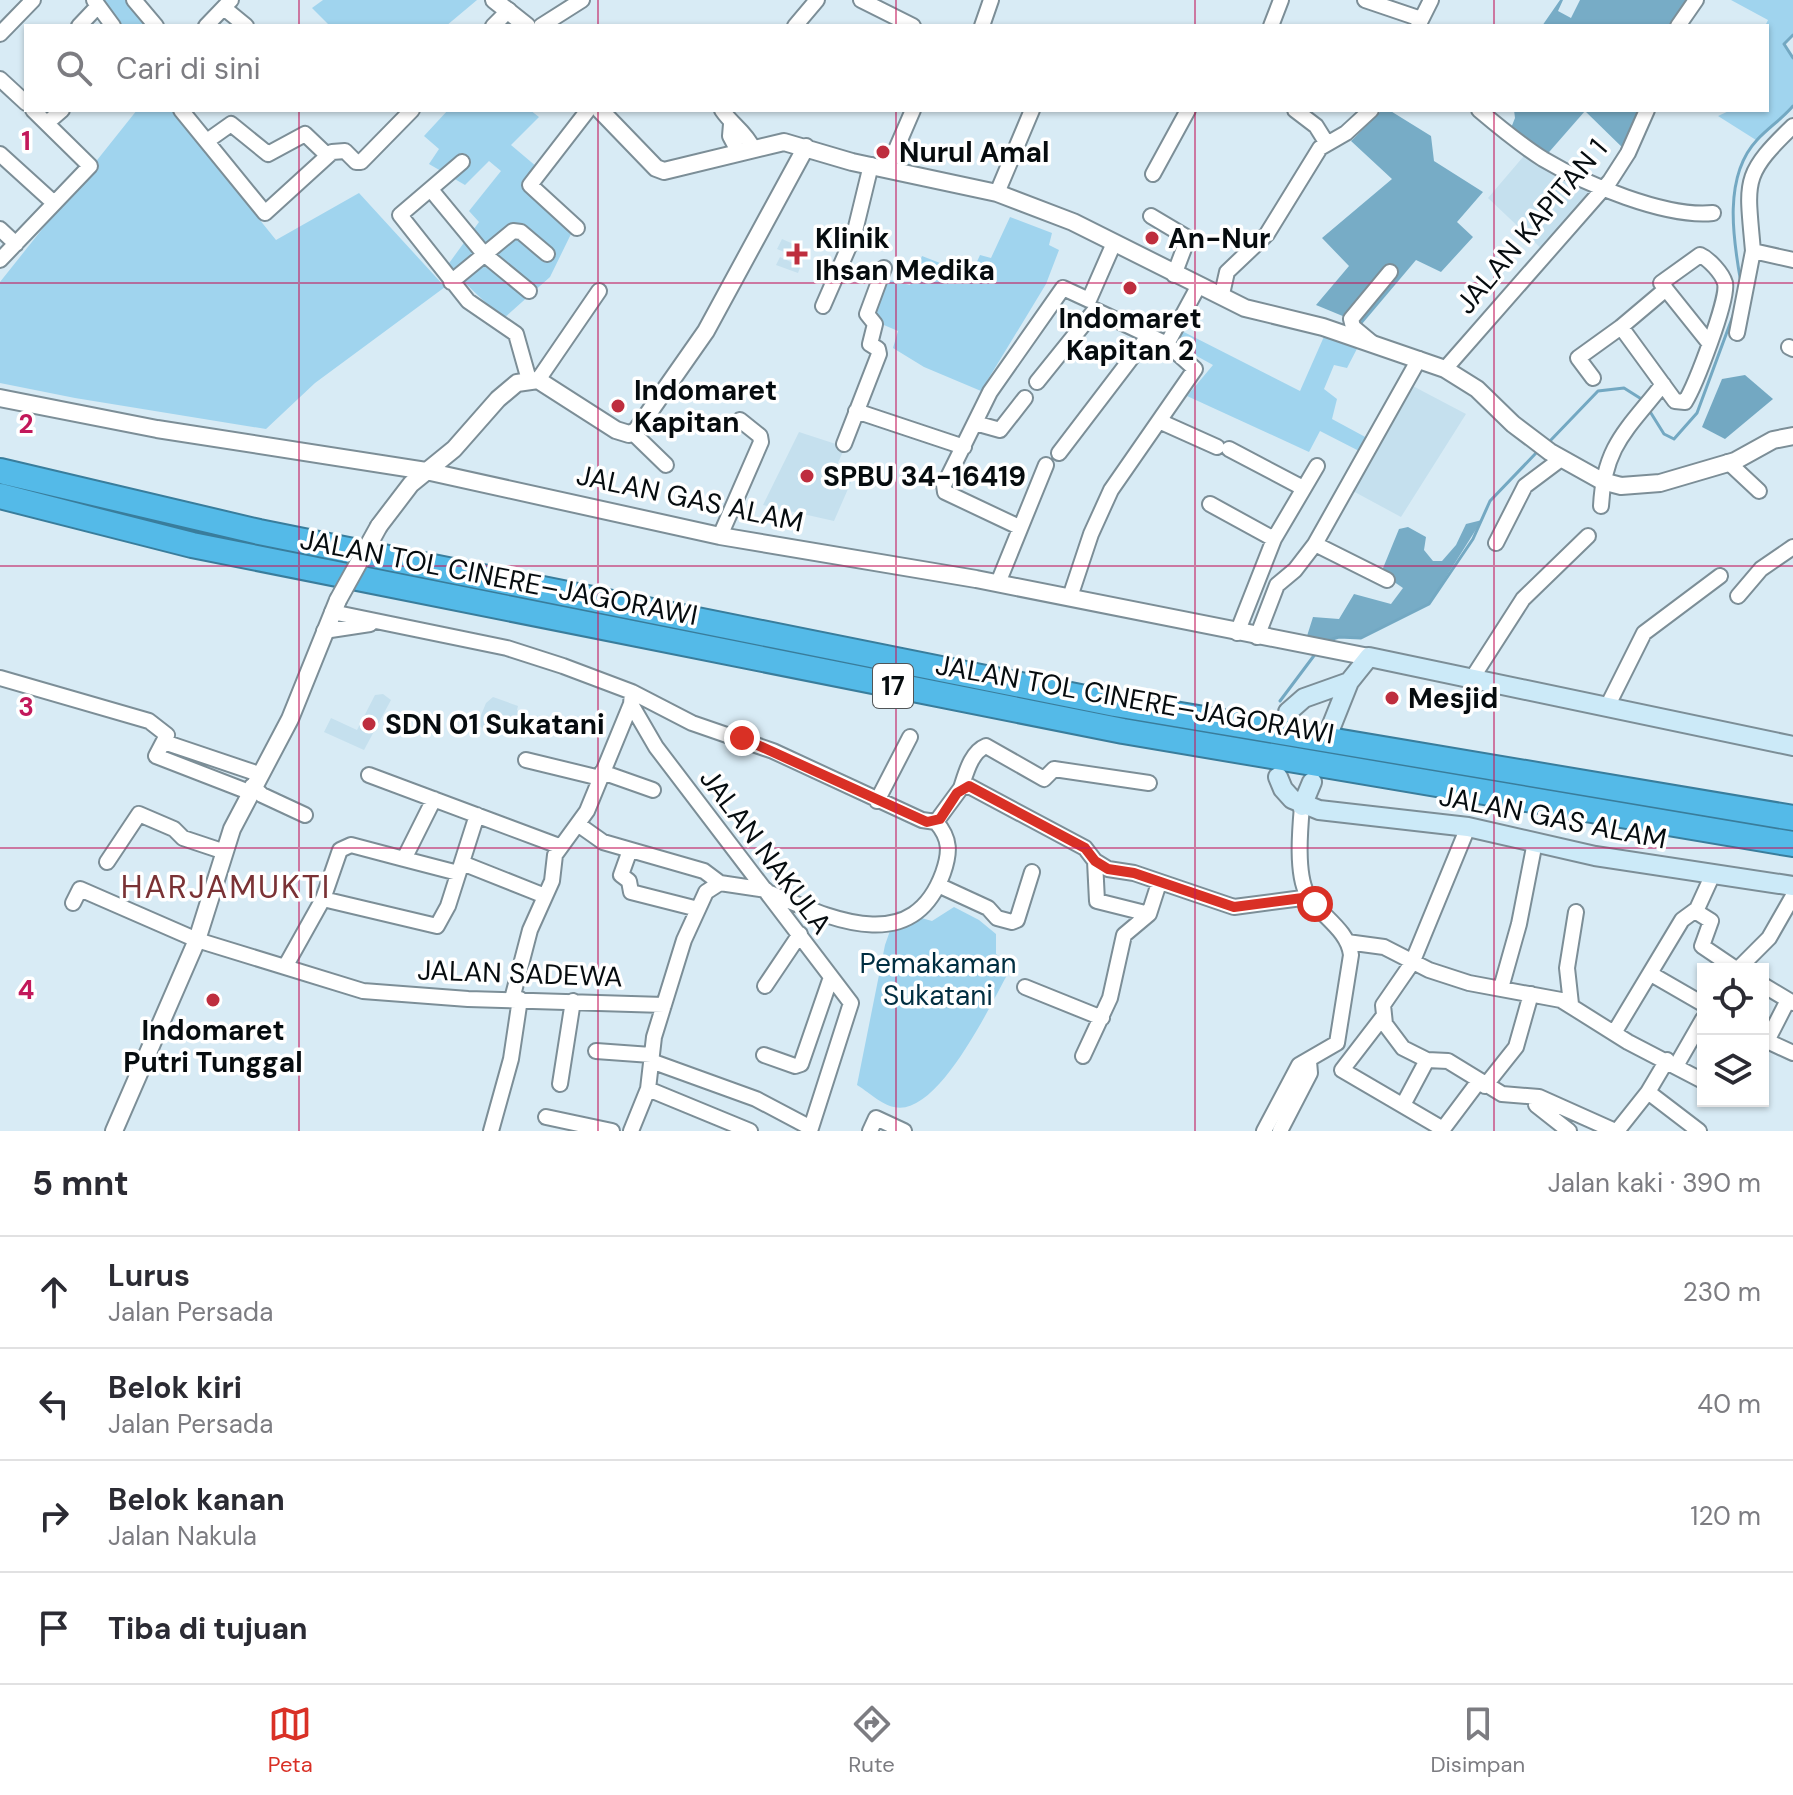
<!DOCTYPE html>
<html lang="id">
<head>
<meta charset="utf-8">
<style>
  body { margin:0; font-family:"DM Sans",sans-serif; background:#f7f7f7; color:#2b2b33 }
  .controls { position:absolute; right:24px; bottom:24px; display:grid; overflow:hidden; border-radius:0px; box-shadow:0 2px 6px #0004 }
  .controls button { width:72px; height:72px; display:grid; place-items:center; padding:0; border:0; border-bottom:2px solid #e1e1e2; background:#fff; color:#2b2b33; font:40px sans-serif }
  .stop { position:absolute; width:24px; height:24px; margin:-18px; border:6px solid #d93025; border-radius:50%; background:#fff }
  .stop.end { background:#d93025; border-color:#fff; box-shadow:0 2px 8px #0008 }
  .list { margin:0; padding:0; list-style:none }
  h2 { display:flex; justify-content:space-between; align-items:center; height:104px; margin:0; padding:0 32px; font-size:34px }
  h2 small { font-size:26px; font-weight:400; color:#7c7c81 }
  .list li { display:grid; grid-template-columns:52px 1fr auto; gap:24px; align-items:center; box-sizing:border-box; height:112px; padding:0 32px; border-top:2px solid #e1e1e2 }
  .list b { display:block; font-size:30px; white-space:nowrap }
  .list p { margin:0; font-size:26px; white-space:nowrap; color:#7c7c81 }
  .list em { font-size:26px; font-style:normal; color:#7c7c81 }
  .icon { flex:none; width:44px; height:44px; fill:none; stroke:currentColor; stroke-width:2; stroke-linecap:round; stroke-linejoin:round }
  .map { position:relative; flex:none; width:1793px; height:1131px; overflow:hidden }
  .search { position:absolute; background:#fff; box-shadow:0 2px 6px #0004; left:24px; right:24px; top:24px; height:88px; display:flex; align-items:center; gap:20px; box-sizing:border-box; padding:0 28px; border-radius:0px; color:#7c7c81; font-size:30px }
  .sheet { height:552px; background:#fff }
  nav { display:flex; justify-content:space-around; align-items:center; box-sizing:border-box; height:112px; border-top:2px solid #e1e1e2; background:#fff; font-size:22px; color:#7c7c81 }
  nav a { display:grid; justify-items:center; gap:4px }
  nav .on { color:#d93025 }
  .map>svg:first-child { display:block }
  .built { fill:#c5e0ee }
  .green { fill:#a0d4ee }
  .forest { fill:#77acc6 }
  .water { fill:#73a8c2 }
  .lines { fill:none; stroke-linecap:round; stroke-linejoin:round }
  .stream { stroke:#73a8c2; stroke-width:3 }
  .minor-casing { stroke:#7c8e97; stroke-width:18 }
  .tertiary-casing { stroke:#7c8e97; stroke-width:20 }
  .secondary-casing { stroke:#7c8e97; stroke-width:22 }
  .motorway-casing { stroke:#397d9c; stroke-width:28 }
  .minor { stroke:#fff; stroke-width:14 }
  .tertiary { stroke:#fff; stroke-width:16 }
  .secondary { stroke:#cceaf8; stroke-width:18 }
  .motorway { stroke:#54bae8; stroke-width:24 }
  .tertiary-bridge-casing { stroke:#7c8e97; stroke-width:20; stroke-linecap:butt }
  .tertiary-bridge { stroke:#fff; stroke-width:16 }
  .route { stroke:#d93025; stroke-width:10 }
  .grid { fill:none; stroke:#c2185b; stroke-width:2; stroke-opacity:0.55 }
  .poi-dot { fill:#be2e3e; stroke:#fff; stroke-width:3 }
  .labels { text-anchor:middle; stroke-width:7; stroke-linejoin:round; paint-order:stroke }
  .shield { fill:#fff; stroke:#515557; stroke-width:2 }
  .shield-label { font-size:26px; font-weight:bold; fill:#060c0f }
  .poi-label { font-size:28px; font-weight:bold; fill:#060c0f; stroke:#fff; text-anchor:start }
  .street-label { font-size:28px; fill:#060c0f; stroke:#fff }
  .park-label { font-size:28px; fill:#002e41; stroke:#fff }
  .quarter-label { font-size:32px; letter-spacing:2px; fill:#7a3235; stroke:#fff }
  .grid-label { font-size:26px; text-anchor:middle; font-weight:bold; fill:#c2185b; stroke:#fff; stroke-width:7; stroke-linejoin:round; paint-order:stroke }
</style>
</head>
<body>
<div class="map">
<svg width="1793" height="1131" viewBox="0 0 1793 1131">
  <rect width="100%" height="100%" fill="#d8ebf5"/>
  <path class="built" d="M1529,150L1598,188L1546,253L1488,198Z
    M782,239L807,250L798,273L776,265L780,257L793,263L796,257L777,249Z
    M1409,384L1466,414L1401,517L1351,490Z
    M799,432L845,447L833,474L851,482L834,521L763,505Z
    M383,694L391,700L364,750L324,732L331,718L357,730L375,695Z
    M493,697L518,706L517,710L529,722L522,739L503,730L500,737L477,725L486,703Z"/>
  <path class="green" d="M94,0H134L156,26H113Z
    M323,0H477L446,26H330L312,8Z
    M1731,0H1793V35L1785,44L1793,58V106L1756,140L1718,116L1731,110H1767L1765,26L1768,20Z
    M137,110H171L276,240L359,193L445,287L315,383L266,429L75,398L0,383V282Z
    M448,110H530L539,117L511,145L537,167L527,186L571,234L550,277L503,319L447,266L479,222L469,211L501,171L489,161L465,185L429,164L439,149L424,136Z
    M1010,217L1052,233L1049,245L1059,250L1046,284L981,391L924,367L893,348L898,331L865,317L878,277L910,285L922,256L971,275L980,255L991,258Z
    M1180,330L1300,391L1326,332L1360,343L1347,368L1334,365L1324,389L1337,399L1332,419L1369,439L1361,452L1320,431L1309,452L1187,396L1213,365L1173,343Z
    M954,907L979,920L996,934V954L1012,966C993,999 939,1118 894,1107C882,1105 867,1091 857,1085L885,945L897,911L932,921Z"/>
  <path class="forest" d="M1560,0H1563L1558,11L1571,18L1580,0H1696L1678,26H1542Z
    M1382,110H1389L1431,136L1434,161L1483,192L1457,222L1473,237L1441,272L1416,260L1362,324L1316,305L1349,266L1322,238L1392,179L1351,141Z
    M1514,110H1647L1628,153L1585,111L1543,159L1509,133L1515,118Z
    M1482,520L1429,604L1361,638L1339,637L1311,646L1307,636L1313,617L1339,619L1354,594L1391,604L1403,588L1381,573L1399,529L1408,527L1426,537L1424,550L1433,561H1442L1456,545L1466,524Z"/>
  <path class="water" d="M1745,375L1773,399L1725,439L1702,427L1722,379Z"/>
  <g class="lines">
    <path class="stream" d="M1793,35L1784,44L1793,58
      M1741,283C1733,239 1723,176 1757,140C1768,128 1782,119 1793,106
      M1649,410L1664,434L1674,439L1697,413L1734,313
      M1549,442L1598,391L1624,388L1643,400
      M1326,641L1339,637L1361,638L1429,604L1473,539L1490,501L1537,452
      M1280,701L1316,653"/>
    <g class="minor-casing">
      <path id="minor" d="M94,0L113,26
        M134,0L156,26
        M861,0L913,26
        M1365,0L1421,19
        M224,8L246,26
        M79,26L98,6
        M206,26L231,0
        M493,26L509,10
        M541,26L582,0
        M795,26L817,0
        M982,26L991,0
        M1271,26L1281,0
        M1418,26L1431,0
        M1678,26L1696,0
        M0,34L33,0
        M0,79L26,103
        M181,110L265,213L332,152L345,151L356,162H361L412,110
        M722,110C732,125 745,131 753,148
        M1295,110L1316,126L1326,142
        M1479,110C1499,127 1521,145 1543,159C1585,184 1666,218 1713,213
        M47,123L62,110
        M731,124L730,136L739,153
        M207,141L231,124L268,154L305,134L327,155
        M0,154L54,203
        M462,162L400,215L468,301L516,334L529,380
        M888,168L913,110
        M1153,174L1188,110
        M432,191L484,254L529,291
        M997,193L1032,110
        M1151,216L1188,238L1174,275
        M577,228L530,185L588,110
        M0,229L16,244
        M1753,251C1747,181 1741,176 1793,126
        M0,260L90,166L33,110
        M451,282L513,231L521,232L547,254
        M1222,294L1227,272L1267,234L1320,148L1346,133L1371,110
        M823,306L854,235L871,165
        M1621,327L1666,289
        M1737,333L1753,251L1793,260
        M1371,342L1353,327L1351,319L1390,272
        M1167,344L1199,285
        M1789,347L1793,349
        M1445,369L1610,181L1628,153L1647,110
        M1593,378L1578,358L1621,327L1675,401L1685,402C1695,386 1729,299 1725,283C1722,273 1709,259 1700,255L1661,283L1709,343
        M538,380L599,291
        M1037,382L1095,310L1167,344L1195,369L1111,490L1091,534L1070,597
        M856,411L964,447
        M1159,421L1217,447
        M975,423L1000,430L1025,398
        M633,433L666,465
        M844,444L879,354L878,349L870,344L875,324L867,314L884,268
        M1229,449L1303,488
        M1059,453L1149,335
        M1728,462L1759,491
        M1210,504L1274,539
        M1601,506C1604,445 1628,429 1663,384
        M1019,527L945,492L944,485L990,392L1063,288L1089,300L1114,243
        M720,536L761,442L760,436L740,420
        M1496,543L1525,486L1561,459
        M1315,544L1387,580
        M998,583L1046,465
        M1738,596L1761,569L1793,547
        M332,612L507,648L563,666L632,692L692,723L773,751L922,820L936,822
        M324,631L370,624
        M1237,633L1274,539L1317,466
        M1257,637L1277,585L1295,570L1315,544L1419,359
        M0,678L149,721L167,735L156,756L249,792
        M1471,680L1523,599L1588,536
        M632,692L631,704L656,747L851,1003L810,1131
        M1607,707L1644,633L1720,576
        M164,742L259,774
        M526,760L600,778
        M602,772L653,790
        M369,775L559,846
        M252,786L262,795L305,815
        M961,788C966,773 971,752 986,746L1044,779L1054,769L1149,783
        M877,801L910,737
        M936,822L961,788L969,786L1085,848L1095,861L1108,869L1134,873L1234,907L1310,897
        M579,825L603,842L704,871L720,883
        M1468,827L1412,963L1383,1005L1385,1024L1403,1048L1427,1060L1448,1061L1502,1094L1539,1097L1615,1131
        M630,850L621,875L629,881L631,892L698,909
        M404,859L458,873
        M1095,861L1097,901L1149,914
        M107,862L139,814L174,829L183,838L225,852
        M462,863L545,896
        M938,885L988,908L997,918L1012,922L1017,920L1032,872
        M770,893C830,918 912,958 943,873C950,853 951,839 936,822
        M323,899L437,926L448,906L477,815
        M73,903L80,889L197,940L363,991L468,999L664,1005
        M1695,911L1711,921L1702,946L1736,969
        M1347,942L1384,947L1429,970L1469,983L1561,1000L1628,1042L1703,1081
        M285,967L323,899L340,850L351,845L404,859L434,799
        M1738,969L1769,938L1793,896
        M1651,974L1703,1004
        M1763,985L1793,1003
        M765,986L800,934
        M1025,987L1102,1018
        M1501,988L1519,924L1535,842
        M512,999L530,930L552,881L555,855L587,811L631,704
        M1788,1000L1767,1041L1793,1053
        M1571,1004L1567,968L1576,912
        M1382,1018L1342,1070L1443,1129L1479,1081
        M1614,1033L1682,920L1697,909L1713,874
        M596,1051L651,1055
        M764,1055L795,1066L801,1064L830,980
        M1083,1056L1110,998L1124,935L1149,914L1159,883
        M651,1061L756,1099L809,1127
        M1676,1066L1703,1019
        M560,1084L573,1001
        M1485,1086L1516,1047L1531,994
        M648,1089L750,1131
        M1648,1092L1699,1131
        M1403,1105L1427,1060
        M1536,1105L1569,1131
        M546,1117L612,1131
        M491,1131L511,1059L520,999
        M631,1131L648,1089L654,1037L684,940L706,892L720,883L766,890
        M870,1131L876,1118L904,1131
        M1264,1131L1299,1065L1337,1043L1351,955C1348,929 1319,915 1307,894C1296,873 1300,829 1302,806
        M1280,1131L1310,1073L1309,1061
        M1617,1131L1648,1092L1667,1060"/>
    </g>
    <g class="tertiary-casing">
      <path id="tertiary" d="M494,0L527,26
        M600,110L656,168L664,171L784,142L852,162L997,193L1073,222L1245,308L1323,327L1445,369L1477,389L1513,424L1550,452L1602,481L1621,486L1660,483L1735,461L1773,440L1793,436
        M0,398L157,429L426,471L720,536L976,579L1369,657
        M379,526L411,484L454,449L498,399L517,383L538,380L616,430L629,434L636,431L706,331L806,147
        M114,1131L197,940L232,829L290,719L338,600"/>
    </g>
    <g class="secondary-casing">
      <path id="secondary" d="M1288,712L1304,698L1349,682L1369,657L1793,746
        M1331,727L1349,682
        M1278,777L1283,789L1292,799L1319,810L1468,827L1595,856L1793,886
        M1302,806L1312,782"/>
    </g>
    <g class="motorway-casing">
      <path id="motorway" d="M0,471L259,532L1115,704L1793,818
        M0,496L192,545L1123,731L1793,844"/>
    </g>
    <use href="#minor" class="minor"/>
    <use href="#tertiary" class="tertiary"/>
    <use href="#secondary" class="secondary"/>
    <use href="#motorway" class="motorway"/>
    <g class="tertiary-bridge-casing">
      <path id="tertiary-bridge" d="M338,600L379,526"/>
    </g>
    <use href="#tertiary-bridge" class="tertiary-bridge"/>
  </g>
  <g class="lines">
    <path class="route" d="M742,738L927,822L940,819L957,793L969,786L1085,848L1095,861L1108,869L1134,873L1234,907L1310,897L1315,904"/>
  </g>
  <path class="grid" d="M299,0V26M598,0V26M896,0V26M1195,0V26M1494,0V26M299,110V1131M598,110V1131M896,110V1131M1195,110V1131M1494,110V1131M0,283H1793M0,566H1793M0,848H1793"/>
  <g class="poi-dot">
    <circle cx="883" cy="152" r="8"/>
    <circle cx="1152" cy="238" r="8"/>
    <path d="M793 242h8v8h8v8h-8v8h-8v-8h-8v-8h8z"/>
    <circle cx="1130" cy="288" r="8"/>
    <circle cx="618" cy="406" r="8"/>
    <circle cx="807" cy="476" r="8"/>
    <circle cx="1392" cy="698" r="8"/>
    <circle cx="369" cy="724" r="8"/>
    <circle cx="213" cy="1000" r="8"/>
  </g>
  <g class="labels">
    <rect class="shield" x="873" y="664" width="40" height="44" rx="6"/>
    <g class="shield-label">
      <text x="893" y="695">17</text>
    </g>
    <g class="poi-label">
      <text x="899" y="162">Nurul Amal</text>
      <text x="815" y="248">Klinik<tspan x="815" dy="32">Ihsan Medika</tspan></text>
      <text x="1168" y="248">An-Nur</text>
      <text x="1130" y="328" text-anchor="middle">Indomaret<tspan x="1130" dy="32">Kapitan 2</tspan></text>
      <text x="634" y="400">Indomaret<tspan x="634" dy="32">Kapitan</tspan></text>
      <text x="823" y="486">SPBU 34-16419</text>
      <text x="1408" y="708">Mesjid</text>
      <text x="385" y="734">SDN 01 Sukatani</text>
      <text x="213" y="1040" text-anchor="middle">Indomaret<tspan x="213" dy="32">Putri Tunggal</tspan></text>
    </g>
    <g class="street-label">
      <text transform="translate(1531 226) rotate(-50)" y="10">JALAN KAPITAN 1</text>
      <text transform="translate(690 498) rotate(12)" y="10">JALAN GAS ALAM</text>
      <text transform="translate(499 577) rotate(11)" y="10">JALAN TOL CINERE–JAGORAWI</text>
      <text transform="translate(1135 699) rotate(10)" y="10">JALAN TOL CINERE–JAGORAWI</text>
      <text transform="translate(1553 817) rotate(11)" y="10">JALAN GAS ALAM</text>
      <text transform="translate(766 851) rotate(53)" y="10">JALAN NAKULA</text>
      <text transform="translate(520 973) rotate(2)" y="10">JALAN SADEWA</text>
    </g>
    <g class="park-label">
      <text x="938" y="973">Pemakaman<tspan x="938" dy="32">Sukatani</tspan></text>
    </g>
    <g class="quarter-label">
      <text x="226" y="898">HARJAMUKTI</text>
    </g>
  </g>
  <g class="grid-label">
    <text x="26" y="150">1</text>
    <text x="26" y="433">2</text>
    <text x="26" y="716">3</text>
    <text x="26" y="999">4</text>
  </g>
</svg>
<div class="controls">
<button><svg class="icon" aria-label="locate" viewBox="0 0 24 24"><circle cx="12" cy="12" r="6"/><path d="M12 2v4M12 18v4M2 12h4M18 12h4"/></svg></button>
<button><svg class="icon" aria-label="layers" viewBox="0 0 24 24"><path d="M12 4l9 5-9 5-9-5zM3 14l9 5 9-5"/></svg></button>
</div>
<div class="stop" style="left:1315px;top:904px"></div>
<div class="stop end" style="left:742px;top:738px"></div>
<div class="search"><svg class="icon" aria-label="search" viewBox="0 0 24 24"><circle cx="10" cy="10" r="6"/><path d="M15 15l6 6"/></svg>Cari di sini</div>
</div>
<section class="sheet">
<h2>5 mnt<small>Jalan kaki · 390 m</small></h2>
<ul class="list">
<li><svg class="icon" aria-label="ahead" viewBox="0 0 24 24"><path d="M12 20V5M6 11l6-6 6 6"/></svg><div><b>Lurus</b><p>Jalan Persada</p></div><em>230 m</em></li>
<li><svg class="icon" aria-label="left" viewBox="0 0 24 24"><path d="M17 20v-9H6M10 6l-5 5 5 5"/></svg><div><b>Belok kiri</b><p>Jalan Persada</p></div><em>40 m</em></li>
<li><svg class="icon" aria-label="right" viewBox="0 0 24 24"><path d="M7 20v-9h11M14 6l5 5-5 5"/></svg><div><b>Belok kanan</b><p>Jalan Nakula</p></div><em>120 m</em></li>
<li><svg class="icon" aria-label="arrive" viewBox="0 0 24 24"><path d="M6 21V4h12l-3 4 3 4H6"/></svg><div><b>Tiba di tujuan</b></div></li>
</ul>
</section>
<nav>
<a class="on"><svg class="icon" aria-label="map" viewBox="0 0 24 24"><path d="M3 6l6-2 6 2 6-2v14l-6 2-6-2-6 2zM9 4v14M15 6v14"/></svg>Peta</a>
<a><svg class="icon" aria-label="directions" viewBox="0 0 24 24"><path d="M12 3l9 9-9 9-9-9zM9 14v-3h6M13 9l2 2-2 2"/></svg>Rute</a>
<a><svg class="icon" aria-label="saved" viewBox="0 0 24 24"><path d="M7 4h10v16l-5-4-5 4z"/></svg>Disimpan</a>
</nav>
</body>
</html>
